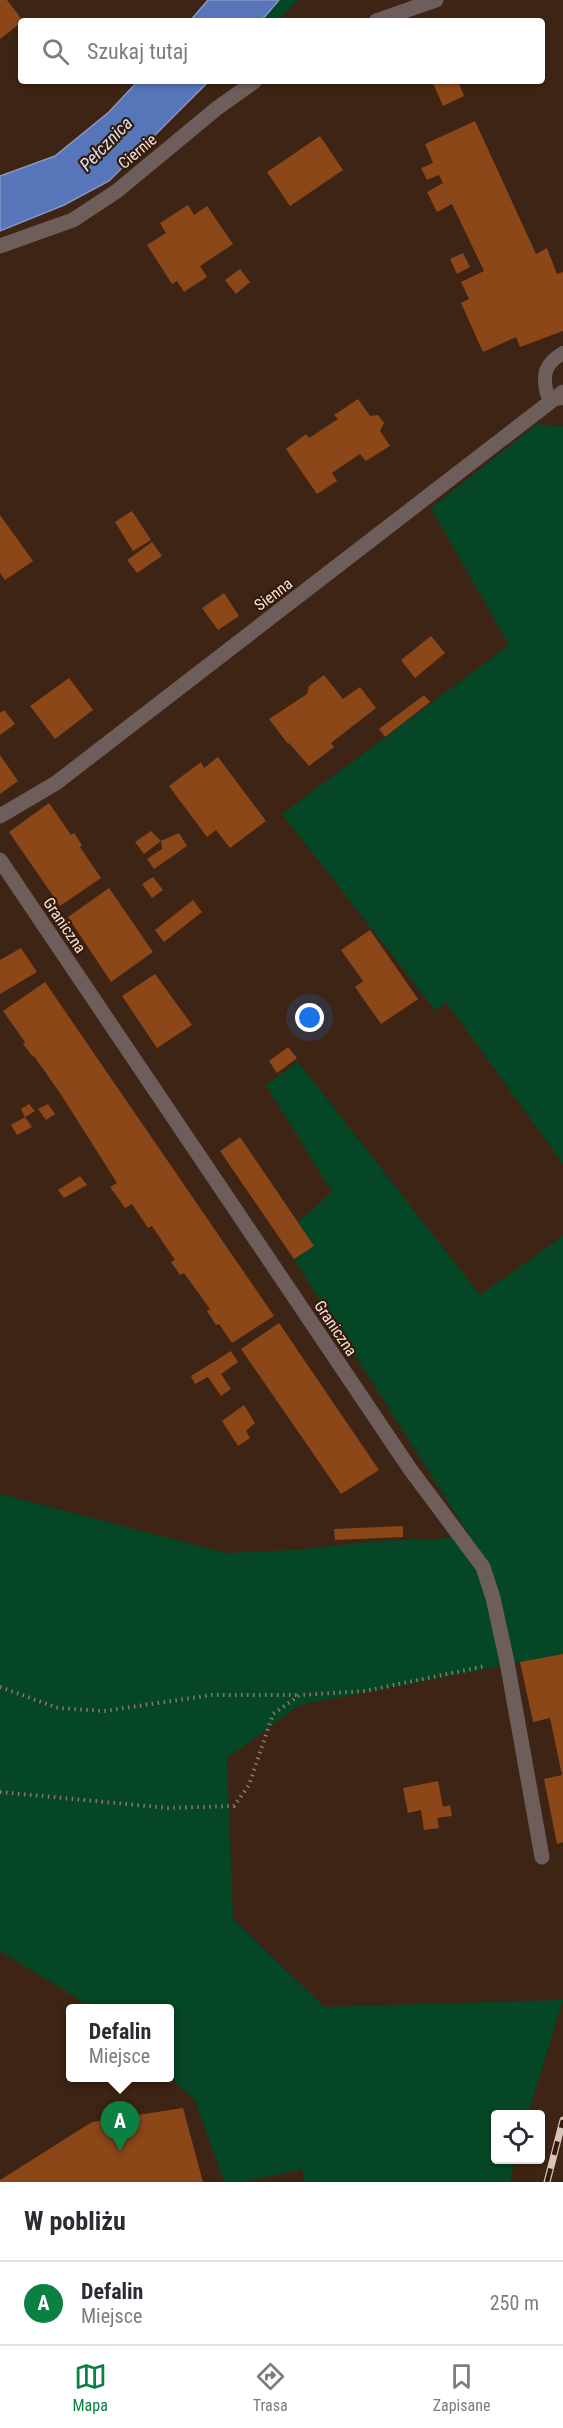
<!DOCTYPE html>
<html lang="pl">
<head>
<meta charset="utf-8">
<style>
  body { margin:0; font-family:"Roboto Condensed",sans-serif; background:#f7f7f7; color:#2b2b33 }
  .controls { position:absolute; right:18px; bottom:18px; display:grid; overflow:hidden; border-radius:6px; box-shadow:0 2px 4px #0004 }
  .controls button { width:54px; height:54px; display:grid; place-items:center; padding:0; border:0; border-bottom:2px solid #e1e1e2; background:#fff; color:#2b2b33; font:30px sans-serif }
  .you { position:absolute; left:310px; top:1018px; width:21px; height:21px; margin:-15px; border:4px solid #fff; border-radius:50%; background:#1a73e8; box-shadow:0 0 0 9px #1a73e833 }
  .badge { display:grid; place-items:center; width:39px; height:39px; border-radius:50%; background:#0b8043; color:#fff; font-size:20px; font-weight:700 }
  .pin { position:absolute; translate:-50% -50px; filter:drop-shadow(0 2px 3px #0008) }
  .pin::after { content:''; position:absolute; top:32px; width:21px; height:18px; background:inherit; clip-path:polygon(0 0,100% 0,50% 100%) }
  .popup { position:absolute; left:66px; top:2004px; width:108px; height:78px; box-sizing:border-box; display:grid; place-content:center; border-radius:6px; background:#fff; filter:drop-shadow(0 2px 4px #0005); font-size:20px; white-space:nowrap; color:#7c7c81 }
  .popup b { font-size:22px; color:#2b2b33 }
  .popup::after { content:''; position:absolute; left:50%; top:100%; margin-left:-12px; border:12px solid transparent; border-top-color:#fff }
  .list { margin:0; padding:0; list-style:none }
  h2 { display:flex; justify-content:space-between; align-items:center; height:78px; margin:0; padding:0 24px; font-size:26px }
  h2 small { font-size:20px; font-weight:400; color:#7c7c81 }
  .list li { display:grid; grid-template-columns:39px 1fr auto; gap:18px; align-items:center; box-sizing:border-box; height:84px; padding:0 24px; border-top:2px solid #e1e1e2 }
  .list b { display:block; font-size:22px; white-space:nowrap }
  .list p { margin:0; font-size:20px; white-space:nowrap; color:#7c7c81 }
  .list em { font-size:20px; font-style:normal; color:#7c7c81 }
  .icon { flex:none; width:33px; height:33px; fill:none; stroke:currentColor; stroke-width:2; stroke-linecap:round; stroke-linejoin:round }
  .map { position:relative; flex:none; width:563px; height:2182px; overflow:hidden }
  .search { position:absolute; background:#fff; box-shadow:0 2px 4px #0004; left:18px; right:18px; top:18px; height:66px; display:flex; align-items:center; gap:15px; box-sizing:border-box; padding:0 21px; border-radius:6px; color:#7c7c81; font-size:22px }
  .sheet { height:162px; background:#fff }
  nav { display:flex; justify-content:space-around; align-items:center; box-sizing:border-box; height:84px; border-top:2px solid #e1e1e2; background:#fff; font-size:16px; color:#7c7c81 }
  nav a { display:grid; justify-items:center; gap:3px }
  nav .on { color:#0b8043 }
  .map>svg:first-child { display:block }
  .green { fill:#044626 }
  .water { fill:#5776b9; stroke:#8797c3; stroke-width:1.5 }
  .building { fill:#8c4719 }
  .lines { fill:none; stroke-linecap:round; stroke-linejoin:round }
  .path { stroke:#8e776a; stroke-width:4; stroke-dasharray:1.5 4.5; stroke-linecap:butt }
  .service { stroke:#6e5e5b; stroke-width:14 }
  .minor { stroke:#6e5e5b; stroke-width:15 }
  .rail-casing { stroke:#d8c5ba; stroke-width:7 }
  .rail { stroke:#331a0a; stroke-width:4.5; stroke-dasharray:14; stroke-linecap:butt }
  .labels { text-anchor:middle; stroke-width:4.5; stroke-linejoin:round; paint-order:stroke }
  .street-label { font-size:16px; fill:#f6e4da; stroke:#331a0a }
  .water-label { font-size:18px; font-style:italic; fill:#d7e1f4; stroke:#331a0a }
</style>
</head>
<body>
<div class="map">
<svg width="563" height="2182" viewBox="0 0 563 2182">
  <rect width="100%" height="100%" fill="#3e2414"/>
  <path class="green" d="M279,0H298L278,21H261Z
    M537,424L563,426V1164L446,1002L435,1010L282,814L509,645L431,508Z
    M298,1062L480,1295L563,1236V1654L300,1705L227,1758L233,1919L324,2007L563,2000L528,2114H496V2160H514L510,2182H305L302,2169L244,2182H224L195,2100L170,2077V2008H90L77,1998L0,1951V1494L226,1553L294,1550L378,1541L437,1539L469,1535L294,1259L314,1246L298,1222L332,1192L266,1085Z"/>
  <path class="water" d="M208,0H279L261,21H190Z
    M138,81H209L109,181L64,205L0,231V176L55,156L109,112Z"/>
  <path class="building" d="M0,0H7L23,21L0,39Z
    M432,81H458L464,96L443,106Z
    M475,121L536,254L547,248L557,274L563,272V331L520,347L516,337L483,352L461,303L469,299L461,282L484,271L452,204L437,212L427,192L443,183L439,175L427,180L421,168L433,163L425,144Z
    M320,136L343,170L290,206L267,172Z
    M188,205L194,215L207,206L233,244L200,266L207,277L184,292L177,281L172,284L147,245L166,233L160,223Z
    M463,253L470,267L457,274L450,259Z
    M240,269L250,282L236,294L225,280Z
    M358,399L370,416L378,415L384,423L380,431L390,446L366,461L360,454L332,473L337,481L317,494L286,449L306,434L309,438L338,419L334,415Z
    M132,511L151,540L133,551L115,522Z
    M0,515L33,561L5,580L0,573Z
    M152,542L162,556L137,573L127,560Z
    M224,593L239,616L218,630L202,608Z
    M431,636L445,653L415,678L401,660Z
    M324,675L343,699L360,687L376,708L331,743L334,747L309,766L289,743L288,744L269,719L307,694L309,686Z
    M69,678L93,710L55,739L30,706Z
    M424,695L430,702L385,737L379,729Z
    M4,710L15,724L0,735V713Z
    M0,755L18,781L0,794Z
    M218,757L266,821L230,848L216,830L207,837L169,786L201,762L204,768Z
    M49,803L71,835L74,833L82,845L80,847L101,878L60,906L9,832Z
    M151,831L161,841L144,854L135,842Z
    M179,833L187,846L154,869L147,859L162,849L161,841Z
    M153,877L163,890L152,898L142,884Z
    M109,888L153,952L111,982L68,917Z
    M193,900L202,912L164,942L155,930Z
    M370,930L418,999L381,1024L355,987L363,981L341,950Z
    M21,948L37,972L0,994V960Z
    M155,974L192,1025L157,1048L122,996Z
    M45,982L274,1316L232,1343L219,1324L216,1325L207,1311L210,1309L184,1273L180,1275L171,1262L175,1260L152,1226L148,1228L132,1204L125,1208L110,1187L117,1183L62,1096L34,1056L33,1057L23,1044L25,1042L3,1011Z
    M288,1047L297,1058L277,1073L269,1061Z
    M29,1104L35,1111L25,1117L32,1127L17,1135L11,1125L25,1117L21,1109Z
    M48,1104L55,1114L46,1120L38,1109Z
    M240,1137L314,1246L294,1259L220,1151Z
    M80,1176L87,1185L64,1198L58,1190Z
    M279,1323L379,1470L341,1494L241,1349Z
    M231,1351L238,1362L221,1374L231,1389L221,1396L208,1377L195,1384L191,1376Z
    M244,1405L255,1423L246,1431L250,1438L238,1446L222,1421Z
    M403,1526V1537L335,1540L334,1529Z
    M563,1654V1842L557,1844L544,1779L562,1775L550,1718L533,1722L520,1662Z
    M438,1781L443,1807L450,1805L452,1816L437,1818L439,1828L424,1830L421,1810L408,1813L403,1788Z
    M183,2108L203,2182H0V2180L92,2122Z"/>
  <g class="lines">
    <path class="path" d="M0,1687L58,1708L104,1711L212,1695H297
      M0,1792L168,1808L234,1806L249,1785L273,1714L300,1695L365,1691L486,1666"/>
    <path class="service" d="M563,353C545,364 542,374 547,394L555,399L563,398"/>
    <path class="minor" d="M376,21L436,0
      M0,246L73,220L117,191L216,109L255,81
      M0,816L56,783L563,392
      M0,860L410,1469L483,1567L493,1598L507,1662L542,1857"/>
    <g class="rail-casing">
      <path id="rail" d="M547,2182L563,2120"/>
    </g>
    <use href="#rail" class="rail"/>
  </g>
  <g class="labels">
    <g class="street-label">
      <text transform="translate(137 151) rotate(-40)" y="6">Ciernie</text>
      <text transform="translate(273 594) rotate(-37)" y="6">Sienna</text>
      <text transform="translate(65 925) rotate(56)" y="6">Graniczna</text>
      <text transform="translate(336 1328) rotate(56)" y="6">Graniczna</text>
    </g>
    <g class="water-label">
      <text transform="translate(106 144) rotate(-46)" y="6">Pełcznica</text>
    </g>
  </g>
</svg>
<div class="controls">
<button><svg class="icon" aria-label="locate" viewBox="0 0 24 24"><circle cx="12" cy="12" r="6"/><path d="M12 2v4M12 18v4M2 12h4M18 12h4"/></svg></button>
</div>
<div class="you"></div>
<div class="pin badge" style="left:120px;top:2151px">A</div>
<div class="popup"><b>Defalin</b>Miejsce</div>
<div class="search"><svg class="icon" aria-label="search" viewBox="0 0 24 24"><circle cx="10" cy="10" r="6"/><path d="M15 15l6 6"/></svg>Szukaj tutaj</div>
</div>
<section class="sheet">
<h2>W pobliżu<small></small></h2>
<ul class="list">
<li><span class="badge">A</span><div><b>Defalin</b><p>Miejsce</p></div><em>250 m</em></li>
</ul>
</section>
<nav>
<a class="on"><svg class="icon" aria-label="map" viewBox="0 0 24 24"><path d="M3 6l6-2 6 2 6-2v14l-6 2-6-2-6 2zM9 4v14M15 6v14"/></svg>Mapa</a>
<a><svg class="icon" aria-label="directions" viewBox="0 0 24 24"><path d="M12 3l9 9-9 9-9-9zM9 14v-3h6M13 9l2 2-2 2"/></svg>Trasa</a>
<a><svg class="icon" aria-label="saved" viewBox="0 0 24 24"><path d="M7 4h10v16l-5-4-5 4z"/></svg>Zapisane</a>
</nav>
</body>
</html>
